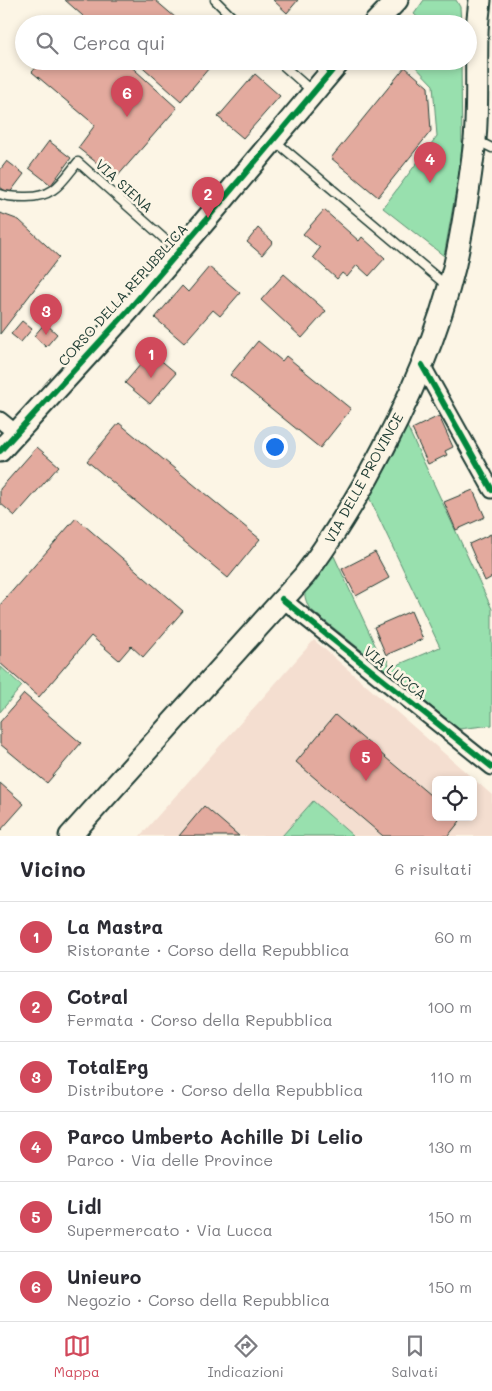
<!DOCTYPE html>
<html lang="it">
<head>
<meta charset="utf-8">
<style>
  body { margin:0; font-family:Mali,sans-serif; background:#f2f2f3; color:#2b2b33 }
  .controls { position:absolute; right:15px; bottom:15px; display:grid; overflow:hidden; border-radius:8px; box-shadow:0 2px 8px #0003 }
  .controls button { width:45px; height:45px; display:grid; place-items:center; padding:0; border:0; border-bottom:1px solid #e1e1e2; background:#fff; color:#2b2b33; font:25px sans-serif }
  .you { position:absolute; left:274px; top:446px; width:18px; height:18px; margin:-12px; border:4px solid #fff; border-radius:50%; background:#1a73e8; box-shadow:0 0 0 8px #1a73e833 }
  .badge { display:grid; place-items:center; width:32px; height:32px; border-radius:50%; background:#d1495b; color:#fff; font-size:16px; font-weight:700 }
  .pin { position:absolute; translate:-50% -41px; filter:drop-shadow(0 1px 2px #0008) }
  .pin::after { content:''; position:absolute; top:26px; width:18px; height:15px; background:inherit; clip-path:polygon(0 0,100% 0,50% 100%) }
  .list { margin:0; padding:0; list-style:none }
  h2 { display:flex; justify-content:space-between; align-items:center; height:65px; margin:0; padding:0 20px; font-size:21px }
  h2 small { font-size:16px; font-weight:400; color:#7c7c81 }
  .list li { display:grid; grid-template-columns:32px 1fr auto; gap:15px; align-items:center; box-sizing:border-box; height:70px; padding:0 20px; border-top:1px solid #e1e1e2 }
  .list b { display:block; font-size:19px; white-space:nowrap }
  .list p { margin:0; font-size:16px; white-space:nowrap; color:#7c7c81 }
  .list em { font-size:16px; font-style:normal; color:#7c7c81 }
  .icon { flex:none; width:28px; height:28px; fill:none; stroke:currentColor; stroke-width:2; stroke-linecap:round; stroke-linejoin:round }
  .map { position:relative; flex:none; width:492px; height:836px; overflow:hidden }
  .search { position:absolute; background:#fff; box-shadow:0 2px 8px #0003; left:15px; right:15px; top:15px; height:55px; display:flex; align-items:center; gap:12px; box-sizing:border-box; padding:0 18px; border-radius:28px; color:#7c7c81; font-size:19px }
  .sheet { height:485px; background:#fff }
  nav { display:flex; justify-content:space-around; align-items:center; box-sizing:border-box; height:70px; border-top:1px solid #e1e1e2; background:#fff; font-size:14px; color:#7c7c81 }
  nav a { display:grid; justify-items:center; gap:2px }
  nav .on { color:#d1495b }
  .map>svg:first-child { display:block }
  .built { fill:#f4ded0; fill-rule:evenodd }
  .green { fill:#98e0ae; stroke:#5c8e71 }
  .building { fill:#e3aa9e; stroke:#1f3d34 }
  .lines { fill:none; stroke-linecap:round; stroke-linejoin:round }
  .lane-casing { stroke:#1f3d34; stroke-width:11 }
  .street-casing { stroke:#1f3d34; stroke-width:19 }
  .secondary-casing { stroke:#1f3d34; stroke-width:25 }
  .lane { stroke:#fcf5e5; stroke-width:8 }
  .street { stroke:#fcf5e5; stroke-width:15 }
  .secondary { stroke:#fcf5e5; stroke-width:21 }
  .cycleway-casing { stroke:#fcf5e5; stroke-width:9 }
  .cycleway { stroke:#00873e; stroke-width:6 }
  .labels { text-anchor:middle; stroke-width:5; stroke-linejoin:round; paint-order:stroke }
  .street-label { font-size:14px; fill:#1f3d34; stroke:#fcf5e5 }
</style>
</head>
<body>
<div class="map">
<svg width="492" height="836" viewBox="0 0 492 836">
  <rect width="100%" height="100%" fill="#fcf5e5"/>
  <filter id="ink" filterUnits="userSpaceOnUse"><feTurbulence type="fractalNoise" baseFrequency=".02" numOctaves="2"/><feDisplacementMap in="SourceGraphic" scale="10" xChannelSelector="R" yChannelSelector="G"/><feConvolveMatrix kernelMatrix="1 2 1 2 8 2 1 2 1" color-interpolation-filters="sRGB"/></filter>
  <g filter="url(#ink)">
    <path class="built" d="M314,640L492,795V836H353L313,801L282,836H140ZM436,780H473V817H436Z"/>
    <path class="green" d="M424,0H456L460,7L461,24H425L414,14Z
      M413,61H461L462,157L444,256L383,208L437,136L433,85L412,63Z
      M406,424L492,609V725L459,729L309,608C307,603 304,597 305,592C307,579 322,563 330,553L334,556L382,660L387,659L390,668L440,647L368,495Z
      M0,666L22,686L0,712Z
      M313,801L353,836H282Z"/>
    <path class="building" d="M65,0H155L183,24H92Z
      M273,0H298L287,13Z
      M42,61H125L177,108L116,178L78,148L95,125L32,72Z
      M136,61H215L181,101Z
      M405,67L428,87L431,131L378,197L331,158Z
      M255,74L280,96L243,138L218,117Z
      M49,141L71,158L51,185L29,168Z
      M7,161L24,174L9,194L0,187V170Z
      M324,210L359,241L362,237L385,258L369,276L357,265L347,277L342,273L337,279L313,257L320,248L303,234Z
      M0,213L19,220L59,257L0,334Z
      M258,228L273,242L262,255L247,242Z
      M209,267L240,293L220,316L213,310L184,343L155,318L182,286L188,292Z
      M284,274L326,311L302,338L261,300Z
      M22,321L32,329L21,342L11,334Z
      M45,323L57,334L46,347L34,336Z
      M258,341L282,361L286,356L351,409L320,448L230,375Z
      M151,352L176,373L150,404L125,383Z
      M439,416L453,447L445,451L447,455L428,464L412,429Z
      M119,423L260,539L228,578L87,461Z
      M37,447L59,466L15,516L0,503V489Z
      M473,490L485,517L456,530L444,502Z
      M76,518L183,611L143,657L131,646L119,660L91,636L39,697L0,663V605Z
      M491,534L492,577L485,581L469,544Z
      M375,552L389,578L356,596L342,569Z
      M411,611L423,639L386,655L374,627Z
      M24,694L81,743L47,783L0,744V722Z
      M335,715L436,800V817H456L460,821L448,836H383L296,762Z
      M0,783L24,804L0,831Z
      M204,806L239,836H179Z"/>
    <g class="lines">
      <g class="lane-casing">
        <path id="lane" d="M215,0L239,24
          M278,61L313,92
          M476,140L492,148
          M275,141L446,285
          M0,194C8,197 15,197 24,197C54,198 61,183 78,162L177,250"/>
      </g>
      <g class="street-casing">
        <path id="street" d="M422,365L492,490
          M0,420L16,433
          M282,599L492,767"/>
      </g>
      <g class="secondary-casing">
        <path id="secondary" d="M374,24L397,0
          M0,451L127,312L205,221L340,61
          M70,836L304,576C328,545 348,512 368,477C405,410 437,339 455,264C464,223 470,181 475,140C478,105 476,69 477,34C477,23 479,11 480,0"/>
      </g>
      <use href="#lane" class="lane"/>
      <use href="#street" class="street"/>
      <use href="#secondary" class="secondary"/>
      <g class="cycleway-casing">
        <path id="cycleway" d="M422,365L492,490
          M0,451L127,312L205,221L340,61
          M282,599L492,767"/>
      </g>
      <use href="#cycleway" class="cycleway"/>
    </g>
  </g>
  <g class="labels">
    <g class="street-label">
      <text transform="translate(124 186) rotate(42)" y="5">VIA SIENA</text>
      <text transform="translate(123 295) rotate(-48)" y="5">CORSO DELLA REPUBBLICA</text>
      <text transform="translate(364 478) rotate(-61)" y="5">VIA DELLE PROVINCE</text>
      <text transform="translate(395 673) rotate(39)" y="5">VIA LUCCA</text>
    </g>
  </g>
</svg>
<div class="controls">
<button><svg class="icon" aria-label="locate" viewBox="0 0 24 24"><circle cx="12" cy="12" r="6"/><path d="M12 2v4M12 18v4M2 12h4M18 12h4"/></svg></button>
</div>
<div class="you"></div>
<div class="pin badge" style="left:151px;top:378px">1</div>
<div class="pin badge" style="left:208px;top:218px">2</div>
<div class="pin badge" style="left:46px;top:335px">3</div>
<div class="pin badge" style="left:430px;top:183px">4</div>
<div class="pin badge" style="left:366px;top:781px">5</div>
<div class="pin badge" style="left:127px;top:117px">6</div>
<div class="search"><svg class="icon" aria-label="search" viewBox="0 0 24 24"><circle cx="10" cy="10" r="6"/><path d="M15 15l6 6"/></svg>Cerca qui</div>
</div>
<section class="sheet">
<h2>Vicino<small>6 risultati</small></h2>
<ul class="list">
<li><span class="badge">1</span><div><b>La Mastra</b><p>Ristorante · Corso della Repubblica</p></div><em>60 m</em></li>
<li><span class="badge">2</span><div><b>Cotral</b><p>Fermata · Corso della Repubblica</p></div><em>100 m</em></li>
<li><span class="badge">3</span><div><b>TotalErg</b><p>Distributore · Corso della Repubblica</p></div><em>110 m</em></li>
<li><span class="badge">4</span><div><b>Parco Umberto Achille Di Lelio</b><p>Parco · Via delle Province</p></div><em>130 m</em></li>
<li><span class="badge">5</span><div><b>Lidl</b><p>Supermercato · Via Lucca</p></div><em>150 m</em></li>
<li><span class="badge">6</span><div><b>Unieuro</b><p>Negozio · Corso della Repubblica</p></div><em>150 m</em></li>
</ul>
</section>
<nav>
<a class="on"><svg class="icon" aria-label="map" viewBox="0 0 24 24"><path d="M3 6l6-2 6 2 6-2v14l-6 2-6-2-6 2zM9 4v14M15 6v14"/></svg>Mappa</a>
<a><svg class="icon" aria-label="directions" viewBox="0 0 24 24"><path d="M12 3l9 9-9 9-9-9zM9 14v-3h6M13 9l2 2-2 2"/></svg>Indicazioni</a>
<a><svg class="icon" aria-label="saved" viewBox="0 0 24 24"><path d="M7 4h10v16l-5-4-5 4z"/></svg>Salvati</a>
</nav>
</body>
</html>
